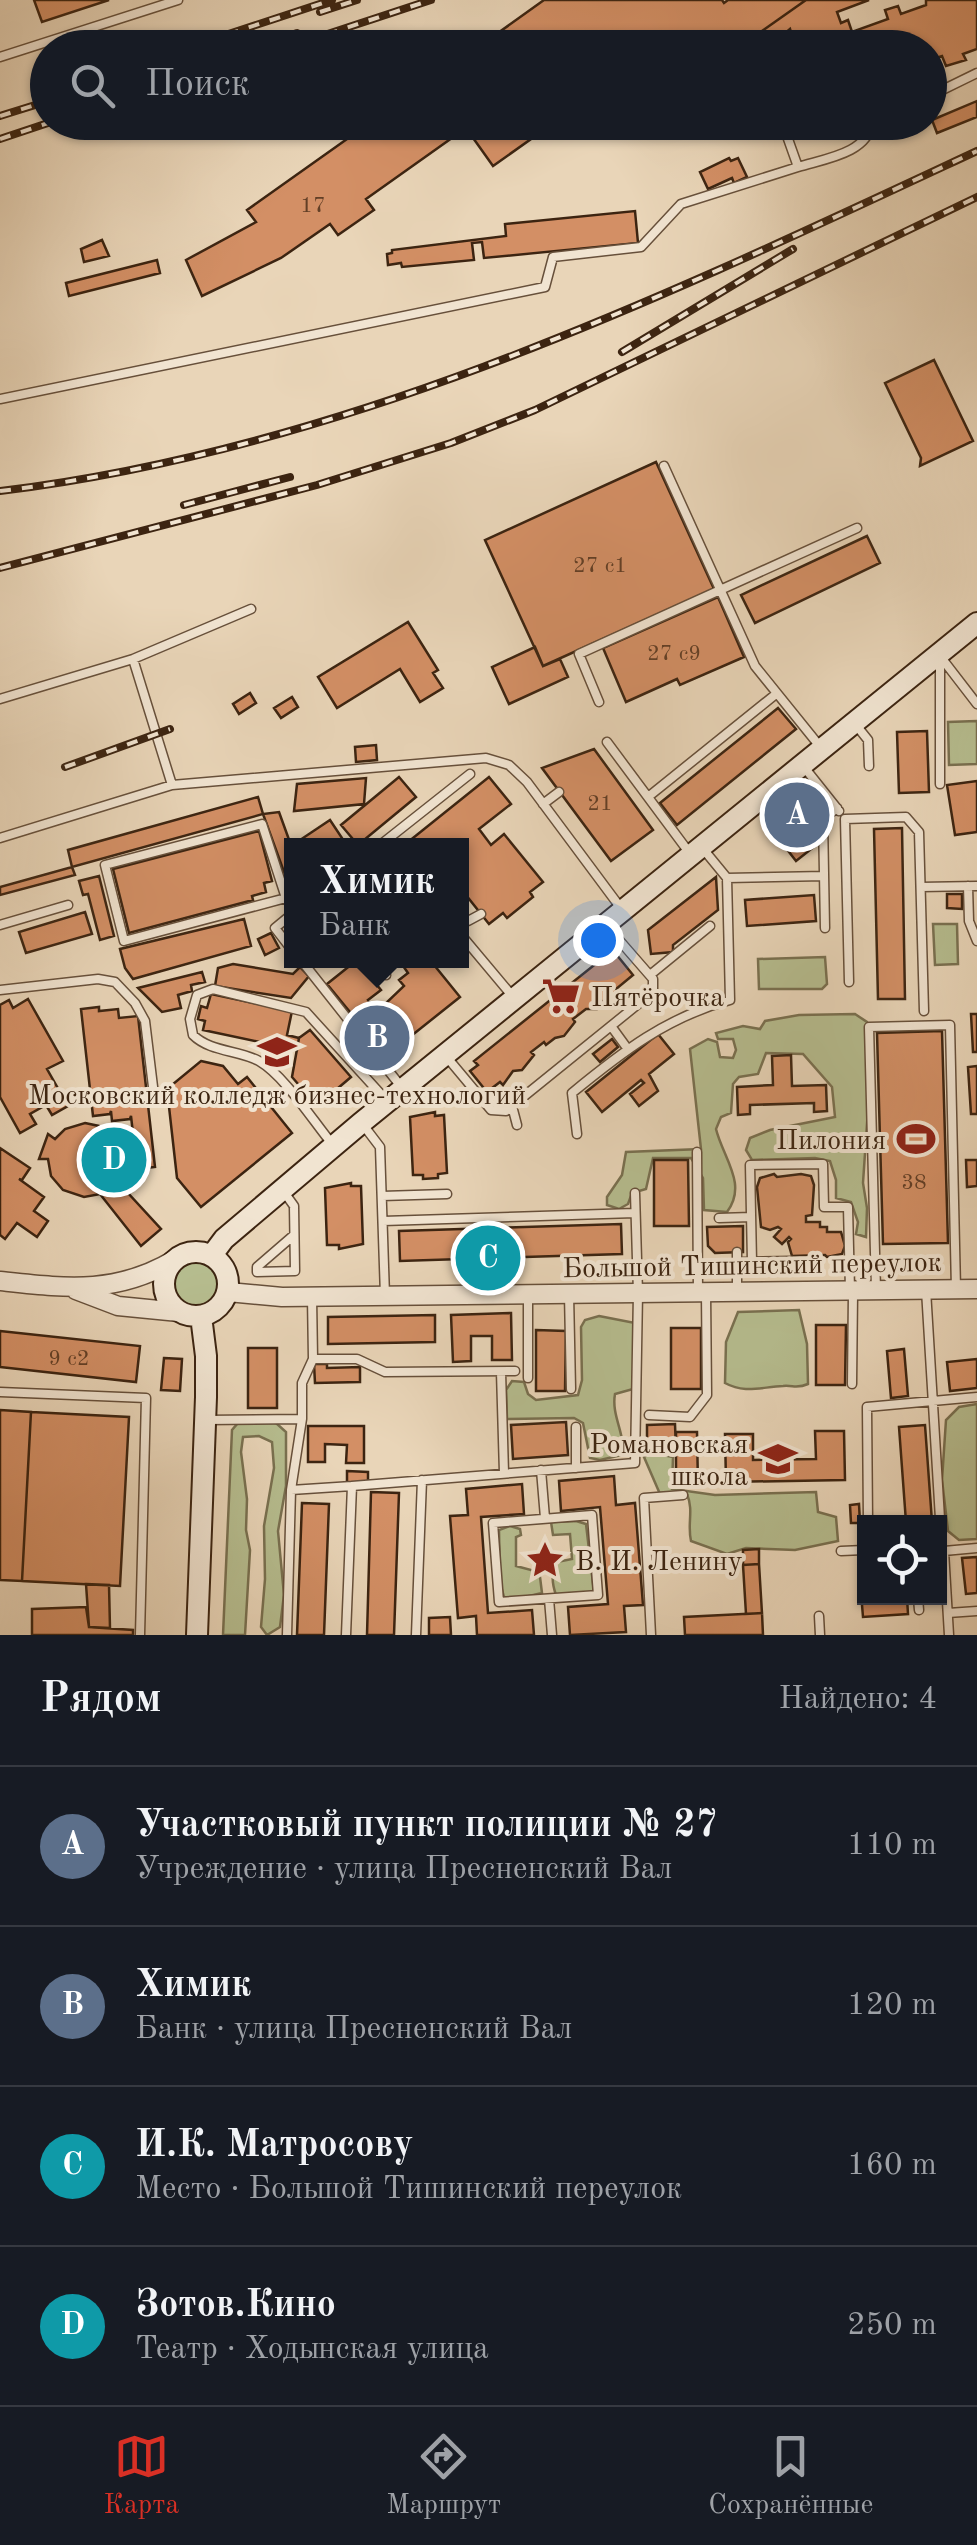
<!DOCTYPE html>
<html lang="ru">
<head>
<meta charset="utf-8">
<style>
  body { margin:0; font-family:"Old Standard TT",serif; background:#20242c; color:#f1f3f6 }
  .controls { position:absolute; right:30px; bottom:30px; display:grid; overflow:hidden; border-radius:0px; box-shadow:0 2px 8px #0004 }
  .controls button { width:90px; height:90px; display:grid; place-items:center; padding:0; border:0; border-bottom:2px solid #363941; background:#171b24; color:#f1f3f6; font:50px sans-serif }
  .you { position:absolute; left:598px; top:940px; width:35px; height:35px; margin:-25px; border:8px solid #fff; border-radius:50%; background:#1a73e8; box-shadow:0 0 0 15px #1a73e833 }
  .badge { display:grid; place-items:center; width:65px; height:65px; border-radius:50%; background:#d93025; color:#fff; font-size:32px; font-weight:700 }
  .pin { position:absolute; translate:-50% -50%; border:5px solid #fff; box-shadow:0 2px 10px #0006 }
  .popup { position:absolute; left:284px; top:838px; width:185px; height:130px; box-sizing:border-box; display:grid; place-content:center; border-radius:0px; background:#171b24; filter:drop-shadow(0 2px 8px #0005); font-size:32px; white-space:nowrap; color:#9ea1a6 }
  .popup b { font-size:38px; color:#f1f3f6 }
  .popup::after { content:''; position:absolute; left:50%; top:100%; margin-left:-20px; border:20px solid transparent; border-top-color:#171b24 }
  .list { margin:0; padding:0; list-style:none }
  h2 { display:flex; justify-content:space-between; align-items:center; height:130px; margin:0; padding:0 40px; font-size:42px }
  h2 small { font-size:32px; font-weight:400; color:#9ea1a6 }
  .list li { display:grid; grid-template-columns:65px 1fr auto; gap:30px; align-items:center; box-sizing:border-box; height:160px; padding:0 40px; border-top:2px solid #363941 }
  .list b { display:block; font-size:38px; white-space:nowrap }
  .list p { margin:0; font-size:32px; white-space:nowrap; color:#9ea1a6 }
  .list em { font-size:32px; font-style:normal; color:#9ea1a6 }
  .icon { flex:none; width:55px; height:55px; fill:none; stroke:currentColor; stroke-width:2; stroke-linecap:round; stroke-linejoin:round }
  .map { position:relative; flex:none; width:977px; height:1635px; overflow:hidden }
  .search { position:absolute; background:#171b24; box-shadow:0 2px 8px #0004; left:30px; right:30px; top:30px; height:110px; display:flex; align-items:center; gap:25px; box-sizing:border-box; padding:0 35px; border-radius:55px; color:#9ea1a6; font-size:38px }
  .sheet { height:770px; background:#171b24 }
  nav { display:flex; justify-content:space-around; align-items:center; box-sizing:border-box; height:140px; border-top:2px solid #363941; background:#171b24; font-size:28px; color:#9ea1a6 }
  nav a { display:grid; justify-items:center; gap:5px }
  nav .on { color:#d93025 }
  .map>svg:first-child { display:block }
  .green { fill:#b6bd8f; stroke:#797050; stroke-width:2.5 }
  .building { fill:#d38f65; stroke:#3c2411; stroke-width:2.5 }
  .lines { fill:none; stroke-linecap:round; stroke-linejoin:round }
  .service-casing { stroke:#67503b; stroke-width:11 }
  .tertiary-casing { stroke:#67503b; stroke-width:21 }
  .secondary-casing { stroke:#3c2411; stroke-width:24 }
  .service { stroke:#f1e4d1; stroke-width:8 }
  .tertiary { stroke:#f1e4d1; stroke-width:18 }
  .secondary { stroke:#f1e4d1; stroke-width:20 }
  .rail-casing { stroke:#3c2411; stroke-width:8 }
  .rail { stroke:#f1e4d1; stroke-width:4; stroke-dasharray:11; stroke-linecap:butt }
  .labels { text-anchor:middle; stroke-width:8; stroke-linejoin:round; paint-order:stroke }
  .number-label { font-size:22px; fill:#623f26 }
  .poi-label { font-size:28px; fill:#3c2411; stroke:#f1e4d1; text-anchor:start }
  .street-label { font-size:28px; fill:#3c2411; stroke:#f1e4d1 }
</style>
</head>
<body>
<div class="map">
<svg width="977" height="1635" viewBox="0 0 977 1635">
  <rect width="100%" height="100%" fill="#e9d5b8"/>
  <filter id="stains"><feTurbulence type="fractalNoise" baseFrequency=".002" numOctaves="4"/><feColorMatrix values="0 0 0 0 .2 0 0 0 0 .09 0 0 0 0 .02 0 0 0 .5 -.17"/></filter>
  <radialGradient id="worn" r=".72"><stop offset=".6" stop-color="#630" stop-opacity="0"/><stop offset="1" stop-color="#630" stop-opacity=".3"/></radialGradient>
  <path class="green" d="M977,721V764L949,765L948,722Z
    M933,924H957L958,964L935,965Z
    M825,957L827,984L822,989H759L758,959Z
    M855,1014L867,1022L868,1109L863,1183L867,1208L866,1237L856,1234L858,1222L851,1202L836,1198V1180L830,1161L815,1158L752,1160L746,1150L750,1138L770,1130L835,1117L832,1087L803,1054L766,1053L758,1074L739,1077L733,1084L731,1113L721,1117L716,1129C723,1158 748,1184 727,1212L704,1210L703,1178L691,1158H653L646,1189L632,1193L628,1204L619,1209L607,1205V1197L622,1175L626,1152L701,1149L690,1049L708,1039L717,1042L720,1057L733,1058L736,1050L733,1039H718L716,1033L743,1026L760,1029L765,1021L799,1015Z
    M169 1285a28 28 0 1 1 56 0a28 28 0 1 1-56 0Z
    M799,1310L807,1344L808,1384C797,1389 793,1385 783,1386C761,1387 745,1394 725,1383L726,1342L738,1312Z
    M599,1316L635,1323L633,1389L615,1394C611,1416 626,1434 622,1455L600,1460L590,1458L583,1423L574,1418L507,1419L506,1390L512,1381L524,1382L528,1394L536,1400L578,1395L582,1380L581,1327L585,1320Z
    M977,1404V1539L959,1540L948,1531L942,1480L946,1420L959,1407Z
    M256,1421L276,1423L286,1432V1486L278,1531L284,1595L280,1627L267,1635L261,1627L265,1579L264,1526L274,1468L272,1442L259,1436L243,1437L241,1452L247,1499L246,1530L250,1550L245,1635H223L232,1430L238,1423Z
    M652,1453L673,1457L672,1489L715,1495L816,1492L818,1512L836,1517L838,1541L795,1550L746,1548L727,1554L691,1541C687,1524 694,1511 687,1494H660L644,1457Z
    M576,1521L586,1524L594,1592L556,1595C552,1584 551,1572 557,1562L572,1559L570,1534L553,1535L551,1522Z
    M510,1526L520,1529L521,1535L516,1537V1566L535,1571L540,1577L542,1593L516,1599L504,1597L500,1582L499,1530Z"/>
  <path class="building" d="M34,0H109L42,22Z
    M544,0H722L724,3L728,0H806L755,36L763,48H477Z
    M806,0H869L837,12L841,23L848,20L852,32L888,19L885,10L898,6L901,14L926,5V0H977V49L963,54L966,60L946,66L942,56L930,60V48H796L790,29L768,48H763L755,36Z
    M977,101V117L937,133L932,120Z
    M371,122H555L493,166L466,128L366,199L374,210L338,235L330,224L281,258L202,296L186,260L256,222L247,210Z
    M729,158L731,161L738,158L747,177L734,183L732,178L708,189L700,172Z
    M635,211L638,243L484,258L482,242L472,243L474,260L402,267L401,263L388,265L387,254L392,253V250L506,236L505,224Z
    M102,240L109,256L84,262L81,249Z
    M157,260L160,273L69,296L66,283Z
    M934,360L973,441L920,466L921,458L885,383Z
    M656,462L714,589L543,666L485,540Z
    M867,536L880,563L755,623L741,595Z
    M718,597L744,657L680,685L677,679L626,702L603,648Z
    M408,622L438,670L433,673L443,688L420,702L400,669L337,708L318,677Z
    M535,647L543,666L560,659L568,677L509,704L492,667Z
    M250,693L256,703L239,714L233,704Z
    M292,697L298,707L281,718L274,708Z
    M778,708L796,729L677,825L660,803Z
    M927,731L929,792L899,793L897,732Z
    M376,745L377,760L356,762L355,747Z
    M594,749L653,830L611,861L542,768Z
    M399,777L416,797L358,845L341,825Z
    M489,777L511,804L479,829L491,845L504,834L543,882L530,892L533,897L507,918L503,913L489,924L462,890V868L465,866L462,846H403Z
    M366,778L364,804L294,811L297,784Z
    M977,781V832L955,835L947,785Z
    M816,796V826L809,831L815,839V846L796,861L772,830Z
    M258,797L263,814L72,867L68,850Z
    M279,812L292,848V894L263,814Z
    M330,820L344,841L336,846H304L300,840Z
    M902,828L905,999H878L874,829Z
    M259,831L272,881L264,883L266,892L252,896L253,900L129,933L113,869Z
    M72,867L75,875L0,895V887Z
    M99,876L114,936L100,940L88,894L83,895L79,881Z
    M716,877L718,910L673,945V952L651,954L648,930Z
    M947,894H962V909L947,908Z
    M814,895L816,921L747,926L745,900Z
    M85,912L92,934L26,953L19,932Z
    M244,919L251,946L133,979L125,968L120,949Z
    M271,933L279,948L265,955L258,939Z
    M616,954L633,975L616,989L619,992L611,998L608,995L597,1009H586L573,1019L575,1022L564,1036L555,1038L546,1045L544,1042L531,1052L534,1055L522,1070L513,1071L503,1085L500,1082L487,1092L470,1071L478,1065L474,1061L603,958L606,962Z
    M357,960L381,990L368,1000L388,1026L397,1018L385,1004L404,986L399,980L408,973L399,960H430L460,997L386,1056L327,984Z
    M233,964L293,974L300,967L309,976L291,998L215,986L218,968Z
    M202,972L205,982L191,985L192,991L178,995L181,1008L162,1012L138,988Z
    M211,994L292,1011L287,1035L299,1038L297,1050L203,1030L205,1021L198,1019L201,1006L207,1008Z
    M28,999L63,1061L47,1069L68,1106L52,1115L46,1105L30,1114L36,1124L20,1133L0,1097V1005L9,1000L13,1008Z
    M99,1007V1011L118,1009L119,1018L138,1016L155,1167L137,1169L131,1116L130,1119L112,1121L111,1111L110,1114L93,1116L81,1009Z
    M971,1014H977V1052H973Z
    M310,1030L351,1077L317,1106L292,1077L299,1038Z
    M942,1031L948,1243L883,1244L877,1033Z
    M658,1034L674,1054L649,1074L658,1091L639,1106L630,1094L644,1083L641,1080L602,1112L586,1092Z
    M612,1039L618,1047L600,1062L593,1054Z
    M791,1055L792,1086L826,1085L827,1111L814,1112V1103L750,1105V1114L738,1115L737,1087L773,1085L772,1056Z
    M201,1061L223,1066L238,1084L247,1077L292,1133L201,1207L177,1178L167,1089Z
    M977,1066V1114H971L968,1067Z
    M435,1112V1116L444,1115L447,1173L438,1174V1178L423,1179V1175H413L410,1117Z
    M85,1123L99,1126L115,1139L122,1159L116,1180L161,1229L141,1246L100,1194L84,1197L63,1190L51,1176L48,1159H39L48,1134L55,1139L65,1129Z
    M0,1148L30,1168L22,1180L19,1179L44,1197L34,1211L48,1221L37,1237L17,1223L5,1239L0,1235Z
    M654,1160H688L689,1226H654Z
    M966,1160H977V1186L967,1187Z
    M774,1174L777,1177L801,1174L811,1176L814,1185L812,1215L806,1216V1222H820V1227H827V1232H841L845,1246L842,1254L827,1257L825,1255L792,1256L788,1242L791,1239L789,1237L782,1244L774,1237L781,1229L778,1227L770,1230L761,1227L757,1187L760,1178Z
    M351,1183V1186H361L363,1244L339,1249V1245H327L325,1188Z
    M621,1224L622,1254L400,1261L399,1231Z
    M743,1226V1252L715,1253L708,1246L707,1227Z
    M511,1313L512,1360H492V1336H471V1361L453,1362L451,1315Z
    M435,1315V1342L328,1344V1317Z
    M816,1325H846L845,1385H816Z
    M671,1328H701V1389H671Z
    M536,1330L566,1331L565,1391H536Z
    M0,1331L140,1346L136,1382L0,1367Z
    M248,1348H277V1408H248Z
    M904,1349L908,1396L891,1398L887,1351Z
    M164,1358L182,1359L180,1391L161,1390Z
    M977,1359V1388L950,1391L947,1362Z
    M314,1364H327V1368L360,1367V1382L315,1383Z
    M0,1410L31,1412L22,1581L0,1580Z
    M31,1412L129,1417L120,1586L22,1581Z
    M566,1422L568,1455L513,1459L511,1425Z
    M675,1424L676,1451H647V1425Z
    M925,1425L932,1522H906L899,1427Z
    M308,1426H364V1463H346L347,1445L325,1444V1462H308Z
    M815,1431H844L845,1480L726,1482L725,1434H753V1460L816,1459Z
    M676,1432H697L698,1486H676Z
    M347,1471L368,1472V1483L347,1482Z
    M614,1476L616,1505L635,1503L643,1605L624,1606L626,1632L570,1635L568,1607L608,1604L600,1507L561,1511L559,1481Z
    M522,1484L524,1514L481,1517L488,1613L532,1610L534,1635H477L476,1616L458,1618L450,1516L468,1515L466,1489Z
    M371,1492L399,1493L394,1635H367Z
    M302,1503L329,1504L324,1635H297Z
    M859,1504L860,1523H851L850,1505Z
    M759,1549V1564L743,1565V1550Z
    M977,1557V1593L966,1594L962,1558Z
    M759,1564L762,1613L746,1614L743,1565Z
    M860,1580H864V1598H907L908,1614L863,1617Z
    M86,1584L109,1585L110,1628L89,1627Z
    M86,1607L89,1627L133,1630V1635H32V1609Z
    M762,1613L763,1635H685L684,1617Z
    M450,1617L451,1635H429V1618Z"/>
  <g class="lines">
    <g class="service-casing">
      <path id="service" d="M0,57L178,0
        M930,96L977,73
        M798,167C823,159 868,154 872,122
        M0,399L545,287L553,257L641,247L681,204L798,167L782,122
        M664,466L755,666L822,749
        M940,656L977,704
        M940,658V784
        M133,659L172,785
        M0,699L133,659L251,609
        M599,702L579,654L857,528
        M856,725L868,740L869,766
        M607,742L691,855
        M804,767L839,811
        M648,797L776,694
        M543,804L559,792
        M0,838L172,785L486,758L509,765L527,782L623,911
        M379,846L470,774
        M727,878L824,876
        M968,886L969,921L977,941
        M921,887L977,886
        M286,898L124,941L105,865L262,824L286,898L292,907
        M292,914L275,928L292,950
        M462,920L468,921L481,914
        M0,925L68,905
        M825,928L823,819L837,808
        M462,936L514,998
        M301,960L403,1089
        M373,960L386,975
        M650,975L710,926
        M849,982L845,819L906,817L919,832L924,1011
        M0,990L98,979L115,982L135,1003L145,1021L154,1095L147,1096
        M611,1026L627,1048
        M445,1055L491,1110L506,1111L512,1106L653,992V979L606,925
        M512,1106L517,1125
        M364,1126L380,1147L385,1296
        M577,1134L572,1093C622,1052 667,1017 730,1000L727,878L704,850
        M333,1145C313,1121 285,1076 259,1061C239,1050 210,1052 193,1035L190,1019L197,995L213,989L306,1012L387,1101
        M697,1152L698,1292
        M284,1192L294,1206L295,1271L257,1272V1267L294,1235
        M382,1196L447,1194
        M719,1218L751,1217
        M383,1221L635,1213
        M737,1252V1292
        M737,1262L791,1261
        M752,1262L750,1165L823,1164L824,1207H848L850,1290
        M876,1290L869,1027L950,1025L956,1289
        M926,1290L941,1535
        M528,1294V1378
        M569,1294L571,1389
        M312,1297L313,1359H357L385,1372L515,1371
        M501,1372L504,1473
        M852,1384L853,1293
        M0,1392L146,1398L140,1635
        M649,1415L690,1417L707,1395L706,1293
        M206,1420L302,1419
        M576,1468V1427
        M541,1470L545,1518
        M291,1490L352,1486
        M592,1515L598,1595L499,1602L493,1523Z
        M868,1522L867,1407L977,1397
        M841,1551L864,1550
        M918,1598L919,1610
        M549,1599L552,1635
        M948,1613L977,1611
        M819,1616L820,1635
        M287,1635L291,1490L302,1419V1383L313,1359
        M346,1635L352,1486L635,1463L638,1293L635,1193
        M416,1635L422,1480
        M651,1635L644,1498L683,1495
        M949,1635L944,1551L977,1548"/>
    </g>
    <g class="tertiary-casing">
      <path id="tertiary" d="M0,1281C66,1288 117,1295 176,1259
        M76,1290L118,1306L179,1312
        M228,1292L282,1297L977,1289"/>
    </g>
    <g class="secondary-casing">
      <path id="secondary" d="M164 1284a32 32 0 1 1 64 0a32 32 0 1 1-64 0Z
        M212,1255L224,1239L361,1123L977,623
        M197,1635L206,1397V1356L201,1316"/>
    </g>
    <use href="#service" class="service"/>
    <use href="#tertiary" class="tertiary"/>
    <use href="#secondary" class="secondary"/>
    <g class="rail-casing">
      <path id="rail" d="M320,12L357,0
        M186,48L332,0
        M253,48L297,33
        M285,48L431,0
        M0,116L48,101
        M0,139L51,122
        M622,352L793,249
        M0,491C345,450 666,296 977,151
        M184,505L290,477
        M0,568L317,485L451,443L535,410L977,197
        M65,767L170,729"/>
    </g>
    <use href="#rail" class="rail"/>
  </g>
  <defs>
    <g id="supermarket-bare" transform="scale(3)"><path d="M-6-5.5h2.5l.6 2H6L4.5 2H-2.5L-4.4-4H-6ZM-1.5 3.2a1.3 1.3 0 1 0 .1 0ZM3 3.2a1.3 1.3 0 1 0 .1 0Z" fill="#8f2418" stroke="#f1e4d1" stroke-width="2.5" paint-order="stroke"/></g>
    <g id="university-bare" transform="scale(3)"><path d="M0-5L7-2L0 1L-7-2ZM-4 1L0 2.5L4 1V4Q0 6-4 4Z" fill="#8f2418" stroke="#f1e4d1" stroke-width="2.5" paint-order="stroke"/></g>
    <g id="stadium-bare" transform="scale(3)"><path d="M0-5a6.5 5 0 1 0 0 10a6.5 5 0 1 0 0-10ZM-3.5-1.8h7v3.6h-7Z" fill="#8f2418" stroke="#f1e4d1" stroke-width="2.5" paint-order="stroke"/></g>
    <g id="school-bare" transform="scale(3)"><path d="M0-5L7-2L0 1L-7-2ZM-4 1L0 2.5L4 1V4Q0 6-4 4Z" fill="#8f2418" stroke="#f1e4d1" stroke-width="2.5" paint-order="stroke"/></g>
    <g id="sight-bare" transform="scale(3)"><path d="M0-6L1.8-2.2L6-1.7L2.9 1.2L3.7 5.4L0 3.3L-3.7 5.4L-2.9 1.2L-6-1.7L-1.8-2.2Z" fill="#8f2418" stroke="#f1e4d1" stroke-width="2.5" paint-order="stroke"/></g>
  </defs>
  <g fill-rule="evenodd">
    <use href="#supermarket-bare" x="561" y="996"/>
    <use href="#university-bare" x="277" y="1052"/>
    <use href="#stadium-bare" x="916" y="1139"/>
    <use href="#school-bare" x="778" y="1459"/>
    <use href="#sight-bare" x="545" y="1560"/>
  </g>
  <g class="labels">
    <g class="number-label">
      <text x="313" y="212">17</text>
      <text x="600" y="572">27 с1</text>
      <text x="674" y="660">27 с9</text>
      <text x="600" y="810">21</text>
      <text x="914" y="1189">38</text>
      <text x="69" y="1365">9 с2</text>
    </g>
    <g class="poi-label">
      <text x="591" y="1006">Пятёрочка</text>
      <text x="277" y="1104" text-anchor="middle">Московский колледж бизнес-технологий</text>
      <text x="886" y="1149" text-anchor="end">Пилония</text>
      <text x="748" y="1453" text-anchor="end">Романовская<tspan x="748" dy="32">школа</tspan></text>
      <text x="575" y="1570">В. И. Ленину</text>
    </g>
    <g class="street-label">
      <text transform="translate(752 1264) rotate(-1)" y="10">Большой Тишинский переулок</text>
    </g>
  </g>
  <rect width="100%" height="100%" filter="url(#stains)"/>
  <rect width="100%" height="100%" fill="url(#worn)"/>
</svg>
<div class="controls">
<button><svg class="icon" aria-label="locate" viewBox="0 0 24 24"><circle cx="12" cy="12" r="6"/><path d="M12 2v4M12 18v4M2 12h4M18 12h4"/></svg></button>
</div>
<div class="you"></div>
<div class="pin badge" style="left:797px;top:815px;background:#5c6f8a">A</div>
<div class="pin badge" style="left:377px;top:1038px;background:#5c6f8a">B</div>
<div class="popup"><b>Химик</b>Банк</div>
<div class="pin badge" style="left:488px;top:1258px;background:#0f9aa8">C</div>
<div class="pin badge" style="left:114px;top:1160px;background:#0f9aa8">D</div>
<div class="search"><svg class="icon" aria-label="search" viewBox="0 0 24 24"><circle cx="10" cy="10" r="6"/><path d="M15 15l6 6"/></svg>Поиск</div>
</div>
<section class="sheet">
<h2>Рядом<small>Найдено: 4</small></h2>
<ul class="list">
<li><span class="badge" style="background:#5c6f8a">A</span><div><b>Участковый пункт полиции № 27</b><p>Учреждение · улица Пресненский Вал</p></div><em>110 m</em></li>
<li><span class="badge" style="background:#5c6f8a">B</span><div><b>Химик</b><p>Банк · улица Пресненский Вал</p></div><em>120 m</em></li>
<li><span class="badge" style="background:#0f9aa8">C</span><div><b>И.К. Матросову</b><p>Место · Большой Тишинский переулок</p></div><em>160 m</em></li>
<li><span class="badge" style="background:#0f9aa8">D</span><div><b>Зотов.Кино</b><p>Театр · Ходынская улица</p></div><em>250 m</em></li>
</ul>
</section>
<nav>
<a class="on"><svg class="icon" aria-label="map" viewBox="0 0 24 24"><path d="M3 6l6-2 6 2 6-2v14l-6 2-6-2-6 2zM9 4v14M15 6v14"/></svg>Карта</a>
<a><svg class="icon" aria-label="directions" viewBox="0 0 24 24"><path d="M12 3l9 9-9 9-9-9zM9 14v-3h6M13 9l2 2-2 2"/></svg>Маршрут</a>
<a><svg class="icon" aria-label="saved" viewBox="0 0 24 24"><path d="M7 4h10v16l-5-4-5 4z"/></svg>Сохранённые</a>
</nav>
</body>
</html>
